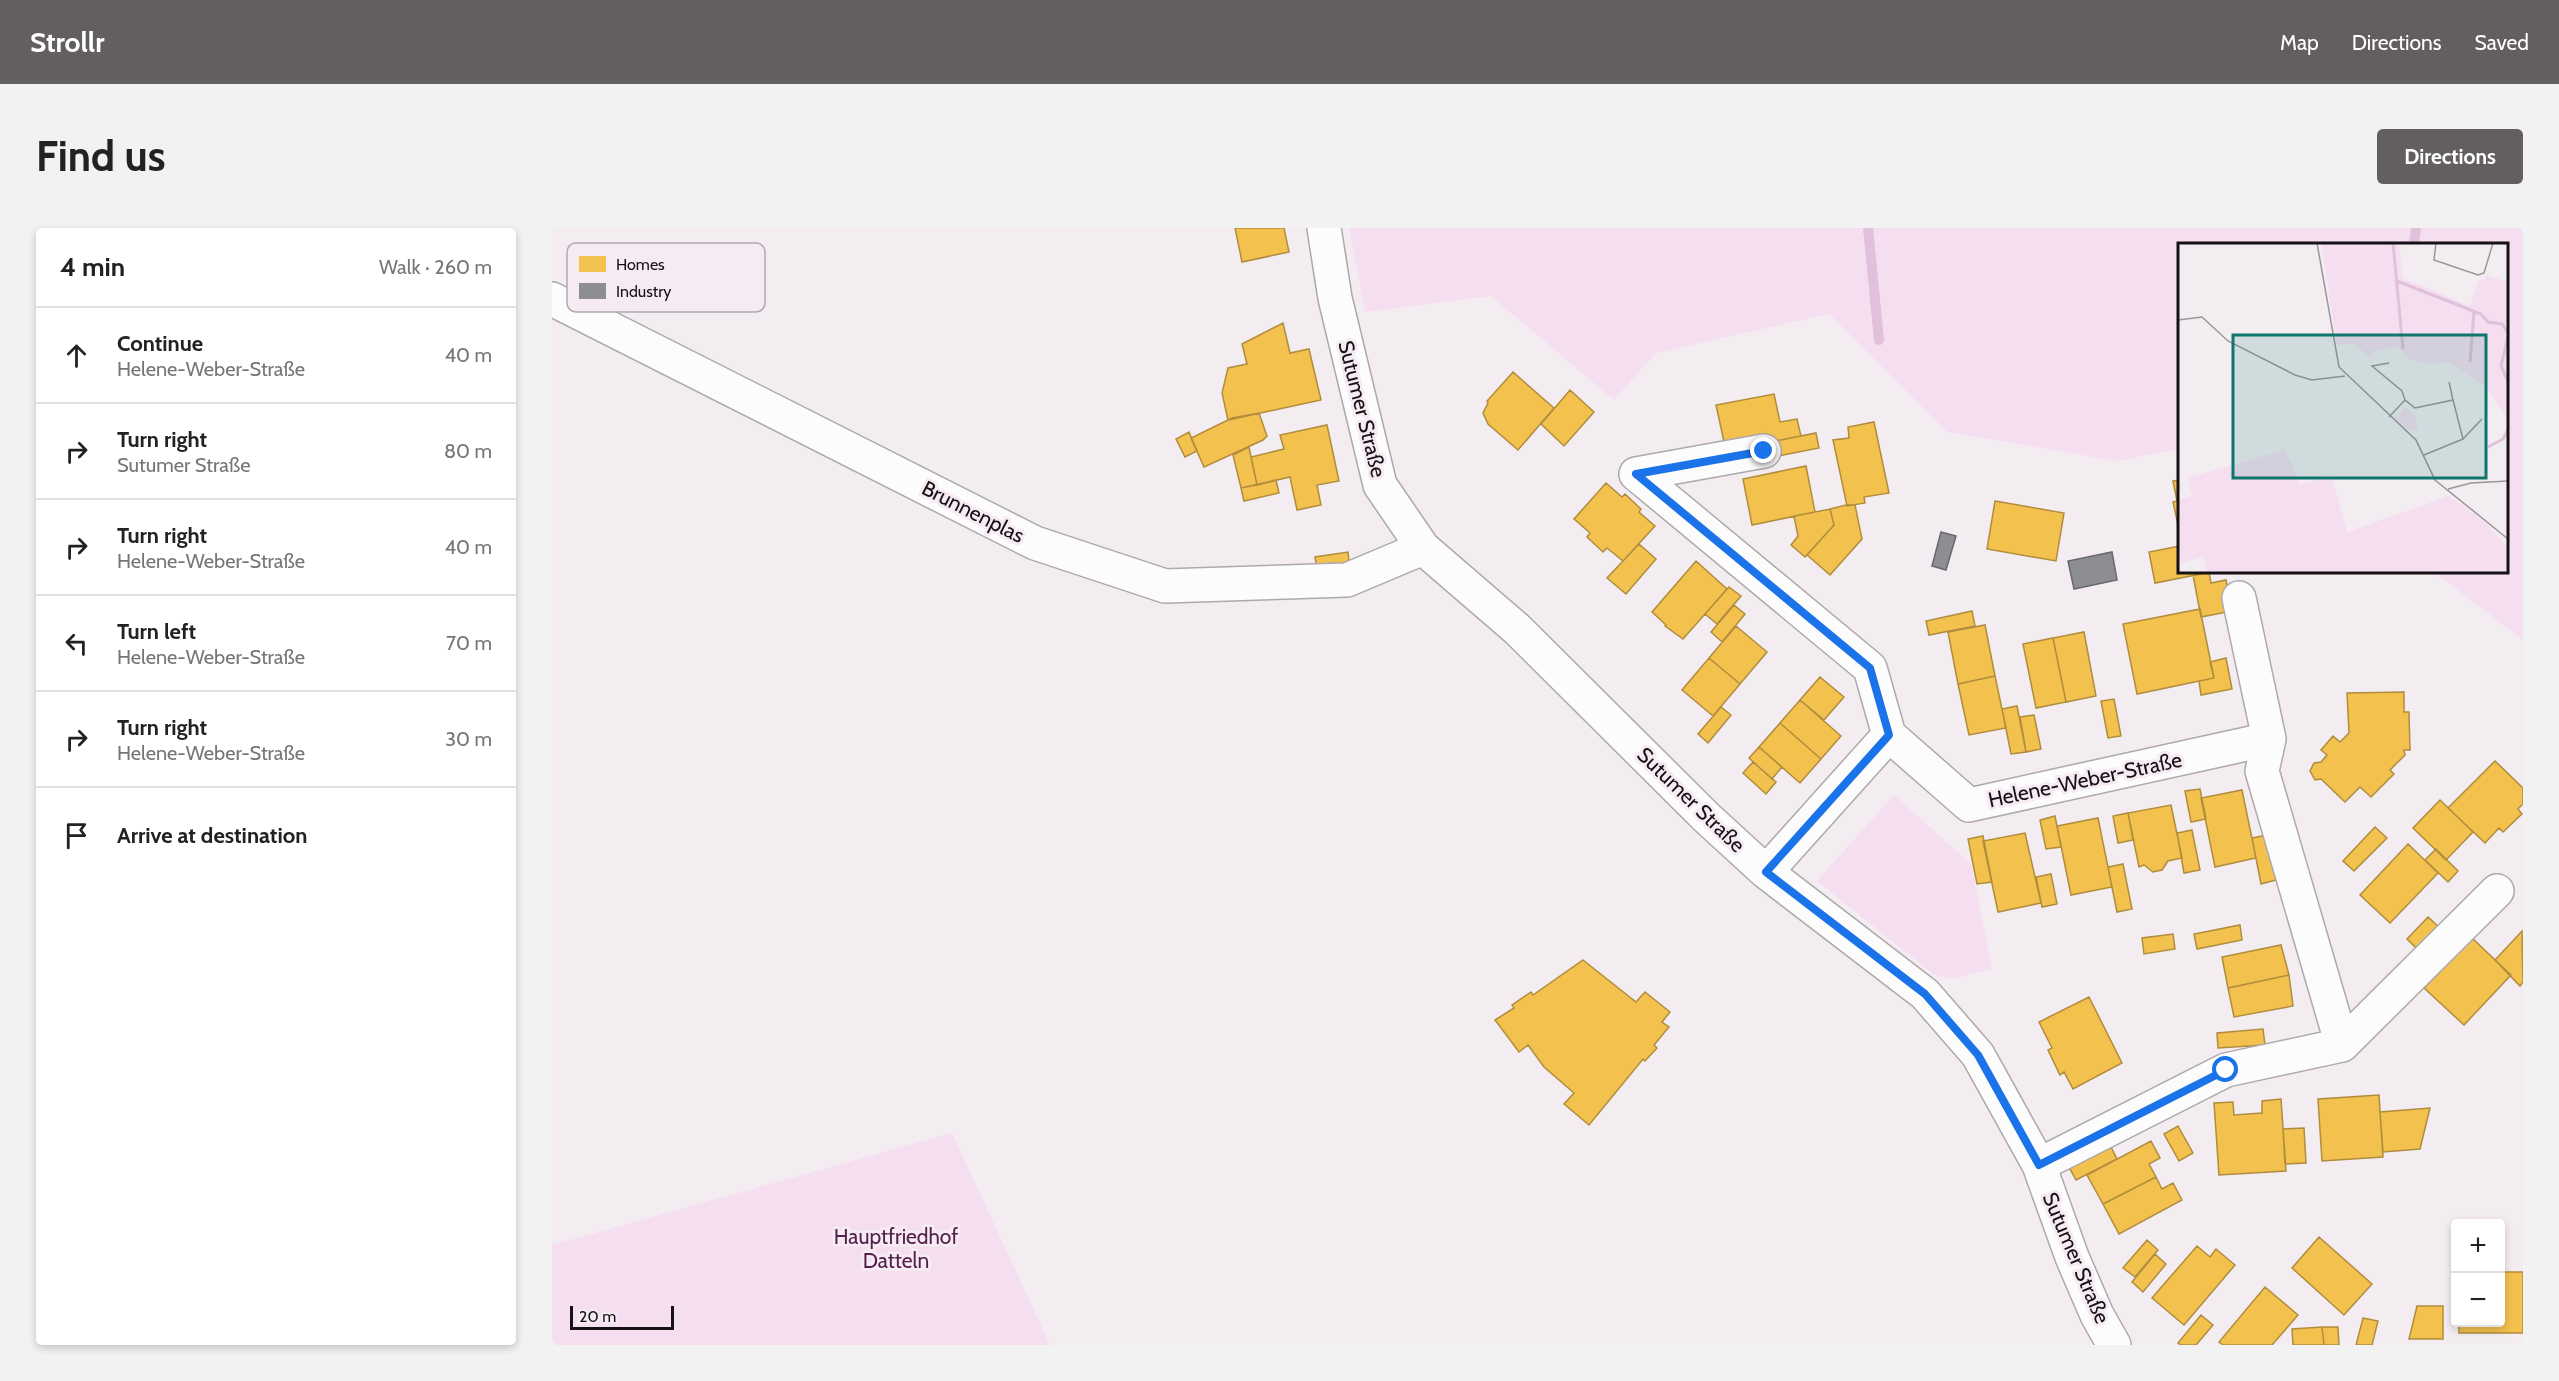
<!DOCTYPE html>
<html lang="en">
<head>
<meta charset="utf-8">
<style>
  body { margin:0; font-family:Cabin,sans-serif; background:#f2f2f2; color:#222 }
  .controls { position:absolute; right:18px; bottom:18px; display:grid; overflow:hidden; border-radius:6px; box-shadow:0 3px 9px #0003 }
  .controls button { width:54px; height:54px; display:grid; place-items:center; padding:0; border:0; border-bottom:2px solid #e0e0e0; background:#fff; color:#222; font:30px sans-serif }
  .scale { position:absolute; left:18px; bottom:15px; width:104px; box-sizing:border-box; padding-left:6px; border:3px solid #151114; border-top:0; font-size:16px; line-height:21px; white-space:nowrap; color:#151114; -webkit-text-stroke:4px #f6eaf3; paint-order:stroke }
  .stop { position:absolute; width:18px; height:18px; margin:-14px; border:4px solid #1a73e8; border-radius:50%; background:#fff }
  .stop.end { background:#1a73e8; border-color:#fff; box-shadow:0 2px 6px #0008 }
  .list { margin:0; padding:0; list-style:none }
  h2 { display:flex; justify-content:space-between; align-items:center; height:78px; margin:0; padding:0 24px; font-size:26px }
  h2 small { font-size:20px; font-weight:400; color:#767676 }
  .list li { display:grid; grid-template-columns:39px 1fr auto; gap:18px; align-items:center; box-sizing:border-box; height:96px; padding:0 24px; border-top:2px solid #e0e0e0 }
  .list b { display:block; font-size:22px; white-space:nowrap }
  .list p { margin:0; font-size:20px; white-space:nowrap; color:#767676 }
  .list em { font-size:20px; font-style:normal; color:#767676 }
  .icon { flex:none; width:33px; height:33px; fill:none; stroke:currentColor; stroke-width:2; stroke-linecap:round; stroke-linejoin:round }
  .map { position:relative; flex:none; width:1971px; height:1117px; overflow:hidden; border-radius:6px }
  header { display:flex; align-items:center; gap:36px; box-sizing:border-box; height:84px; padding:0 30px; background:#635e62; color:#fff }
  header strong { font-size:28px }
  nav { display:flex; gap:33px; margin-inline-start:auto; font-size:21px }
  .intro { display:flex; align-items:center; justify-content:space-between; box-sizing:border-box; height:144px; padding:0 36px }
  h1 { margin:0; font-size:42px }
  .button { padding:15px 27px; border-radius:6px; background:#635e62; color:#fff; font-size:21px; font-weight:700 }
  main { display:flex; gap:36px; padding:0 36px }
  aside { flex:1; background:#fff; border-radius:6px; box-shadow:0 3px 9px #0003 }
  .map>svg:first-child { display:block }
  .green { fill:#f6def1 }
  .homes { fill:#f2c14e; stroke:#b08c3d; stroke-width:1.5 }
  .industry { fill:#8d8d92; stroke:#69686c; stroke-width:1.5 }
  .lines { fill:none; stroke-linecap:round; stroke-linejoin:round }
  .stream { stroke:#e0c0da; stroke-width:10 }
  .street-casing { stroke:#ada8ac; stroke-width:36 }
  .street { stroke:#fdfcfd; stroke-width:33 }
  .route { stroke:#1a73e8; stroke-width:8 }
  .labels { text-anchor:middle; stroke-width:6; stroke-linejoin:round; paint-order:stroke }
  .street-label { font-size:21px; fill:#151114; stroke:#f6eaf3 }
  .park-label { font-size:21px; fill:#54204c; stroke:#f6eaf3 }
  .inset-river { fill:none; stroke:#e0c0da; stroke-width:3 }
  .inset-road { fill:none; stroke:#9a9599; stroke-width:1.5 }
  .view { fill:#0f766e; fill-opacity:0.15; stroke:#0f766e; stroke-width:3 }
  .inset-edge { fill:none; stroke:#151114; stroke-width:3 }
  .key { fill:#f6eaf3; stroke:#b2a9b0; stroke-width:1.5 }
  .key-label { font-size:16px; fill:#151114 }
</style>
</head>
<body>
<header>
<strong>Strollr</strong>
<nav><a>Map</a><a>Directions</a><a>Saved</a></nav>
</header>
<div class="intro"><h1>Find us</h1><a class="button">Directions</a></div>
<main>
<aside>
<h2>4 min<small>Walk · 260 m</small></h2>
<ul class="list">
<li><svg class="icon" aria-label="ahead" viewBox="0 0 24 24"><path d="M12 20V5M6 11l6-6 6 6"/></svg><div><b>Continue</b><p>Helene-Weber-Straße</p></div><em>40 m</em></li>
<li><svg class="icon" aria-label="right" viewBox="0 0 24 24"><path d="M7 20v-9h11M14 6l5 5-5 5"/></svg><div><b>Turn right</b><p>Sutumer Straße</p></div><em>80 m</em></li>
<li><svg class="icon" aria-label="right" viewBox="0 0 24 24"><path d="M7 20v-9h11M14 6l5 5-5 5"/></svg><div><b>Turn right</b><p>Helene-Weber-Straße</p></div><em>40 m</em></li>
<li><svg class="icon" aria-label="left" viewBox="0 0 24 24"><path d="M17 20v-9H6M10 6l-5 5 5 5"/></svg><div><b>Turn left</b><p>Helene-Weber-Straße</p></div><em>70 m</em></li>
<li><svg class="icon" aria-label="right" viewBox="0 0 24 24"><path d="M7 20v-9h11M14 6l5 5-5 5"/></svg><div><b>Turn right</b><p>Helene-Weber-Straße</p></div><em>30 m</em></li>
<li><svg class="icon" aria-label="arrive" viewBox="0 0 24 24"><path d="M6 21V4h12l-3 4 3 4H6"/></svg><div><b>Arrive at destination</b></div></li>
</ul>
</aside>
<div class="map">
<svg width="1971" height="1117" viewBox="0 0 1971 1117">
  <rect width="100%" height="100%" fill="#f3edf2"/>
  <path class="green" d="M797,0H1971V412L1882,344H1954V16H1628L1627,221L1565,233L1395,204L1277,86L1104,125L1062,172L939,68L813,84Z
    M1342,567L1419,636L1440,741L1400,751L1381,746L1265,653Z
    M400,905L498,1117H0V1017Z"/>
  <path class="homes" d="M683,0H732L737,24L690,34Z
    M731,95L738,125L757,121L769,172L676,192L670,165L676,140L695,136L690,116Z
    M961,144L1002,180L966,222L936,196L931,185L936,175L935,173Z
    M1018,162L1042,184L1012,218L989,196Z
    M1222,166L1228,194L1245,191L1249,208L1174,223L1164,177Z
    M707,185L715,208L711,212L652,239L639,210L680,190Z
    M1322,194L1337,265L1312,269L1313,275L1295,278L1281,212L1297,210L1296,199Z
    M775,197L787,253L765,257L769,277L745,282L738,249L705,257L699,229L732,221L728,207Z
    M637,204L645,223L633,229L624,211Z
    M1264,205L1267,220L1221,229L1218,214Z
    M697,219L705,257L689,260L681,227Z
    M1254,238L1263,284L1200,297L1191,251Z
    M724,252L727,265L692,273L689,260Z
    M1628,252V296L1626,297L1621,274L1625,273L1621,253Z
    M1054,255L1070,269L1073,266L1089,281L1087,284L1103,298L1071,333L1055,320L1051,324L1035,309L1038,305L1022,291Z
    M1443,273L1512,285L1504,333L1435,321Z
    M1294,277H1303L1310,311L1278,347L1255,327L1282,297L1278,281Z
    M1278,281L1282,297L1253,329L1239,317L1246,308L1242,288Z
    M1087,316L1104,331L1074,366L1055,350Z
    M1628,318V344L1649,346L1603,355L1597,324Z
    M796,324L798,343L766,347L763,329Z
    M1144,333L1175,361L1131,411L1113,398L1114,397L1100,384Z
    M1657,344L1659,355L1674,352L1680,383L1649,389L1641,347Z
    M1177,359L1189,368L1165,396L1153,386Z
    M1182,377L1193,386L1170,414L1159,404Z
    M1648,381L1662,450L1585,466L1571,396Z
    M1420,383L1423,398L1377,407L1374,393Z
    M1433,397L1443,448L1406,456L1396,404Z
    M1184,398L1215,424L1188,456L1157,430Z
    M1532,404L1544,468L1514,474L1501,410Z
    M1501,410L1514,474L1484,480L1471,416Z
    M1157,430L1188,456L1161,488L1130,462Z
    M1674,430L1680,461L1649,467L1647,453L1662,450L1658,434Z
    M1443,448L1454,500L1417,507L1406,456Z
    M1268,449L1292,469L1272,492L1248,472Z
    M1852,464V484H1857L1858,522H1852L1853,527L1838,542L1842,546L1819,569L1808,559L1793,574L1769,551L1763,552L1758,543L1762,535L1769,534L1775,527L1769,522L1781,508L1788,514L1797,505L1795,465Z
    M1562,471L1569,508L1556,510L1549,473Z
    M1248,472L1289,508L1269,531L1228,495Z
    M1465,478L1474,524L1459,526L1450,481Z
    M1169,479L1179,487L1156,515L1146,506Z
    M1482,487L1489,521L1474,524L1468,489Z
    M1228,495L1269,531L1248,555L1207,519Z
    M1207,519L1230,539L1220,551L1197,530Z
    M1943,533L1971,560V576L1966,581L1970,586L1951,604L1947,600L1933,615L1896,580Z
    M1201,534L1224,554L1214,566L1191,545Z
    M1648,561L1654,591L1639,594L1633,563Z
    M1690,562L1704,630L1663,639L1649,570Z
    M1888,572L1921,604L1894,632L1861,600Z
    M1619,577L1630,630L1616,633L1610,642L1601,644L1592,637L1587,639L1576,585Z
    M1576,585L1581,612L1566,615L1561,588Z
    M1503,588L1509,619L1494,621L1488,592Z
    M1546,590L1560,659L1519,667L1505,598Z
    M1823,599L1835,610L1802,643L1791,633Z
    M1640,602L1648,642L1632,645L1625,605Z
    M1473,605L1489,675L1446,684L1431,613Z
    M1715,607L1724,652L1709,656L1700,610Z
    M1431,608L1440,654L1425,656L1416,611Z
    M1856,616L1886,645L1838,695L1808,667Z
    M1884,621L1906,643L1896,654L1873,632Z
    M1571,636L1580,681L1565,684L1556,639Z
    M1499,646L1505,676L1490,679L1484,649Z
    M1876,689L1887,699L1866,722L1855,711Z
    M1688,697L1690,712L1645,721L1642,706Z
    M1970,703L1971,754L1968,758L1943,732Z
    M1621,706L1623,721L1592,726L1590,710Z
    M1920,710L1959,747L1912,797L1872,760Z
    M1729,717L1737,747L1676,760L1670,729Z
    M1031,732L1084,774L1093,764L1118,784L1110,794L1117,799L1102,817L1105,820L1093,833L1091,831L1037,897L1012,876L1022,865L992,839L976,817L967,824L943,792L962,780L960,777L979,764L981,767Z
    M1737,747L1741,778L1682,789L1676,760Z
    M1537,769L1570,835L1521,861L1512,844L1508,847L1496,822L1500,820L1487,794Z
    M1711,801L1713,817L1666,820L1665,805Z
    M1827,867L1831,929L1770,933L1766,871Z
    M1729,871L1734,943L1667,947L1662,875L1681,874L1682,887L1710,885V873Z
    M1878,880L1868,921L1831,924L1828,884Z
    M1626,898L1641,925L1627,933L1612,906Z
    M1752,900L1754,935L1733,936L1731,901Z
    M1599,913L1608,930L1597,936L1604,949L1551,976L1535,947Z
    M1558,917L1565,931L1524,952L1517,939Z
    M1604,949L1610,961L1621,955L1630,972L1567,1006L1551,976Z
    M1767,1009L1820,1056L1792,1087L1740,1040Z
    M1595,1012L1606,1022L1583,1049L1571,1040Z
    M1645,1018L1658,1029L1664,1021L1683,1037L1632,1097L1600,1070Z
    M1603,1026L1614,1036L1591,1064L1580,1054Z
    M1948,1044H1971V1105H1907V1094H1948Z
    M1713,1059L1746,1087L1720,1117H1671L1667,1114Z
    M1865,1078H1891V1111H1857Z
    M1649,1087L1661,1097L1644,1117H1629L1626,1115Z
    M1811,1090L1826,1093L1820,1117H1804Z
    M1770,1099H1786L1787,1117H1772Z
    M1770,1099L1772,1117H1741L1740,1101Z"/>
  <path class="industry" d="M1389,304L1404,308L1394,342L1380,338Z
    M1560,324L1565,352L1522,361L1516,333Z"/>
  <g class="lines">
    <path class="stream" d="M1316,0L1327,112
      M1862,16L1864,0"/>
    <g class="street-casing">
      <path id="street" d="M772,0L783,70L828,257L871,320L965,401L1154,589L1214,644L1373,766L1426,827L1487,937L1520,1029L1545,1087L1562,1117
        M0,71L483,315L613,358L795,352L871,320
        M1212,223L1084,246L1318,440L1337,507L1417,577L1717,511L1710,543L1790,817L1674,842L1487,937
        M1687,370L1717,511
        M1214,644L1337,507
        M1790,817L1945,663"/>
    </g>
    <use href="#street" class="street"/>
  </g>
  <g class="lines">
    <path class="route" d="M1212,223L1084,246L1318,440L1337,507L1214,644L1373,766L1426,827L1487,937L1674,842"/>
  </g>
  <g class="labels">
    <g class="street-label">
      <text transform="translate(810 181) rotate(76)" y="7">Sutumer Straße</text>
      <text transform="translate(421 284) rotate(27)" y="7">Brunnenplas</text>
      <text transform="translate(1533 552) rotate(-12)" y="7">Helene-Weber-Straße</text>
      <text transform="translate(1139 572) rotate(44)" y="7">Sutumer Straße</text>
      <text transform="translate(1524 1030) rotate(67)" y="7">Sutumer Straße</text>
    </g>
    <g class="park-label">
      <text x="344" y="1016">Hauptfriedhof<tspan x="344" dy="24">Datteln</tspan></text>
    </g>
  </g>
  <g transform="translate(1626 15)">
    <rect width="330" height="330" fill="#f3edf2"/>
    <path d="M143,0H221L225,35L292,63L301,37L306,38L308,32L330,39L328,173L308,144L271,119L256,121L234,118L219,103L197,108L191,114L176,100L159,102ZM227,164L237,173L240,186L232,187L217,175ZM107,207L122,241L154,234L169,289L271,253L303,276L330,304V330H29L25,314L0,321V257L14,253L9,235Z" fill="#f6def1"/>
    <path class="inset-river" d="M215,0L225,106M219,38L303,71L310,79L324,81L330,90M330,93L323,123L330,138M292,119L296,69M310,204L325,196L330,187"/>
    <path class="inset-road" d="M139,0L161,124L238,197L257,237L330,296M258,0L256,17L300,32L306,30L315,0M0,77L24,74L50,98L117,132L134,137L167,133M211,120L194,123L224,148L227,157L237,165L275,157L285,196L246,212M271,139L275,157M211,174L227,157M285,196L304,176M270,246L293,240L330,238"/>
    <path class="view" d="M55,92H308V235H55Z"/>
    <rect width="330" height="330" class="inset-edge"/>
  </g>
  <rect x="15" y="15" width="198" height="69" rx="9" class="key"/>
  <rect x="27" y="28" width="27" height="16" fill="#f2c14e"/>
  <rect x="27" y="55" width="27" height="16" fill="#8d8d92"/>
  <g class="key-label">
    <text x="64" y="42">Homes</text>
    <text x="64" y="69">Industry</text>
  </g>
</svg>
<div class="controls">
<button>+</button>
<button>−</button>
</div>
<div class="scale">20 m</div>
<div class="stop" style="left:1674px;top:842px"></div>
<div class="stop end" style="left:1212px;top:223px"></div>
</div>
</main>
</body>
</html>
